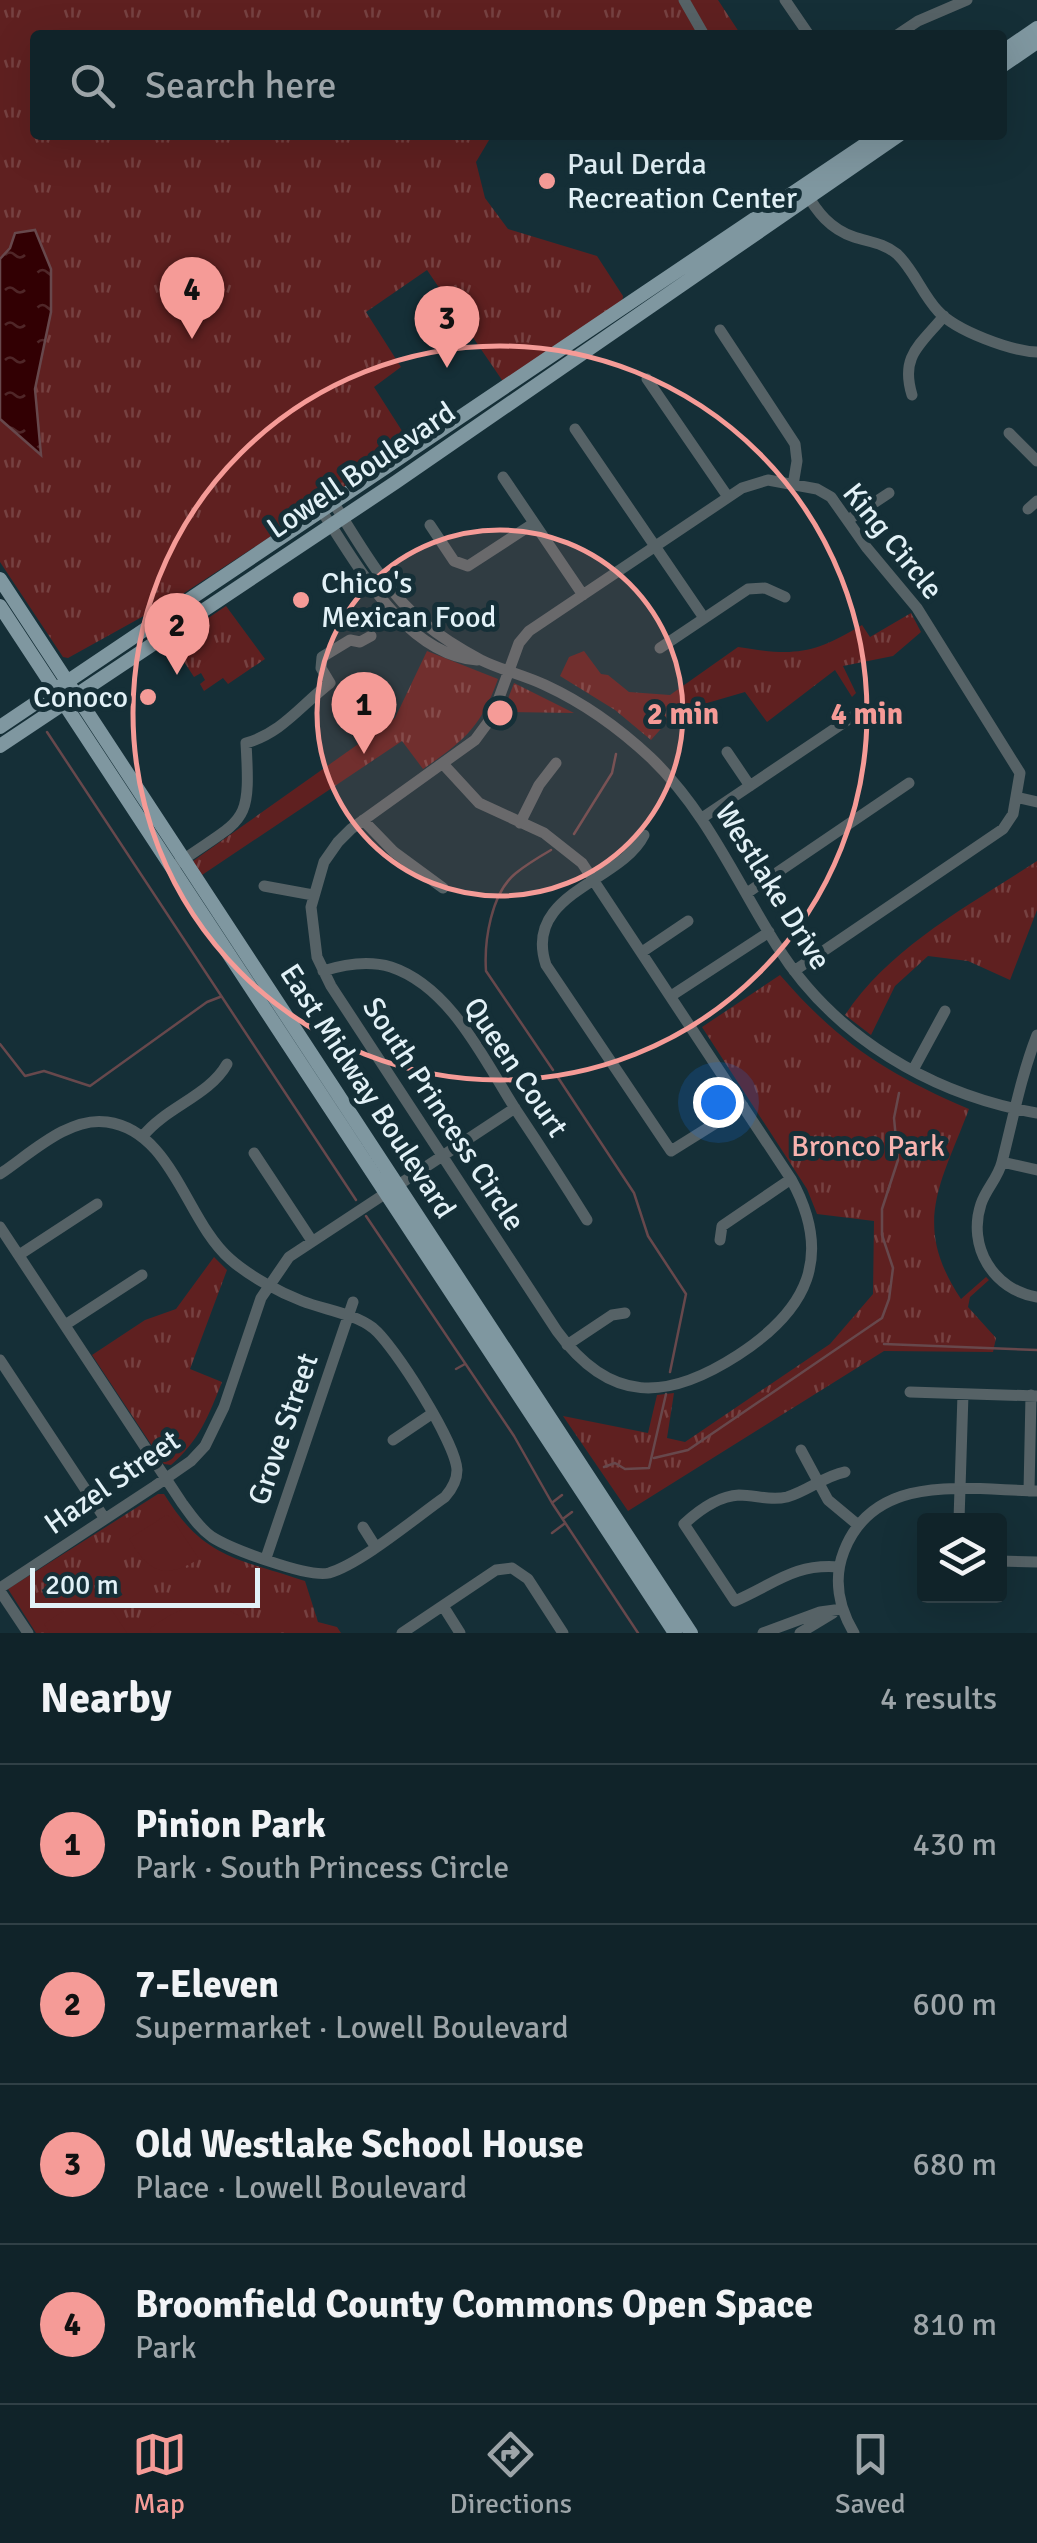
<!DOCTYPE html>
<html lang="en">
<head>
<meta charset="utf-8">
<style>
  body { margin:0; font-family:Signika,sans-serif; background:#192b31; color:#f1f3f6 }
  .controls { position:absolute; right:30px; bottom:30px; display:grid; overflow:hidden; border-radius:10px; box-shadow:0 10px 40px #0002 }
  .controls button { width:90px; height:90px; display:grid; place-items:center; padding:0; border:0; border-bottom:2px solid #304046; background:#102329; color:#f1f3f6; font:50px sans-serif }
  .scale { position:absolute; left:30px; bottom:25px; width:230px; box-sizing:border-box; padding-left:10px; border:5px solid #e2f1f7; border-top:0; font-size:28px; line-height:35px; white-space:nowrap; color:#e2f1f7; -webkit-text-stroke:8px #152f37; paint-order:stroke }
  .you { position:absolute; left:718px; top:1102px; width:35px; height:35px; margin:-25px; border:8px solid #fff; border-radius:50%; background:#1a73e8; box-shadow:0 0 0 15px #1a73e833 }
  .badge { display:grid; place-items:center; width:65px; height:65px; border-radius:50%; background:#f59b97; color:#111; font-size:32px; font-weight:700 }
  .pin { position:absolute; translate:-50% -82px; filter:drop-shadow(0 2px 5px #0008) }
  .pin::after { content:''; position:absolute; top:52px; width:35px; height:30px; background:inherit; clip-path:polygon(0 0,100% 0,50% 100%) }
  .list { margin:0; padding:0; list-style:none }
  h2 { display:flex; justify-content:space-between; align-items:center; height:130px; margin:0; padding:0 40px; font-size:42px }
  h2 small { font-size:32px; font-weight:400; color:#9ca4a8 }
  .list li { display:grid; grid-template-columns:65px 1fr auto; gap:30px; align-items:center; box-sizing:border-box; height:160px; padding:0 40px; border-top:2px solid #304046 }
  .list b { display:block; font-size:38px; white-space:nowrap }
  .list p { margin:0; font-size:32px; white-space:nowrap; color:#9ca4a8 }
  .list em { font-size:32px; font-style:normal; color:#9ca4a8 }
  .icon { flex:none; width:55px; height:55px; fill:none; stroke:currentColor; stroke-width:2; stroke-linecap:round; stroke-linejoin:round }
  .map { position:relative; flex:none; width:1037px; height:1633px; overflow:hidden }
  .search { position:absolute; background:#102329; box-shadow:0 10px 40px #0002; left:30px; right:30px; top:30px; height:110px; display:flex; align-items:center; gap:25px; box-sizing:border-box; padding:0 35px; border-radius:10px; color:#9ca4a8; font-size:38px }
  .sheet { height:770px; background:#102329 }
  nav { display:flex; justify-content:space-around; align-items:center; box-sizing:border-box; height:140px; border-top:2px solid #304046; background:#102329; font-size:28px; color:#9ca4a8 }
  nav a { display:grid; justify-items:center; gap:5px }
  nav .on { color:#f59b97 }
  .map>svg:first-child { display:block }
  .grass { fill:url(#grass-tufts) }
  .pitch { fill:#5f2020 }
  .water { fill:url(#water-ripples); stroke:#67484c; stroke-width:2.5 }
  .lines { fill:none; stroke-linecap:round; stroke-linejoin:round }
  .stream { stroke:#67484c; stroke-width:2.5 }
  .minor { stroke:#566266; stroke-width:11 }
  .major { stroke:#7f97a0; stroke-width:14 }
  .ring { fill:none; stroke:#f59b97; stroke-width:5 }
  .poi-dot { fill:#f59b97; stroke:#152f37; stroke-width:4 }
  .labels { text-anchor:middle; stroke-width:10; stroke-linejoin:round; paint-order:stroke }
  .poi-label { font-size:30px; fill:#e2f1f7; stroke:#152f37; text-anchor:start }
  .street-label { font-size:30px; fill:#e2f1f7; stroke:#152f37 }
  .park-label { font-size:30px; fill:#f8b3af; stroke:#152f37 }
  .centre { fill:#f59b97; stroke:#152f37; stroke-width:5 }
  .ring-label { font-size:30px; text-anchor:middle; font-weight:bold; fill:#f59b97; stroke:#152f37; stroke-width:10; stroke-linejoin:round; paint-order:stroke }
</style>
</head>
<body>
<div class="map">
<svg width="1037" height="1633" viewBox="0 0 1037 1633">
  <defs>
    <pattern id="grass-tufts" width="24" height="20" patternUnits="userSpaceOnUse" patternTransform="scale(2.5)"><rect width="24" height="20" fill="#5f2020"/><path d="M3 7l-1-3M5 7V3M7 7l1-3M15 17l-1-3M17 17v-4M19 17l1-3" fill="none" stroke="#764141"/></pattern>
    <pattern id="water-ripples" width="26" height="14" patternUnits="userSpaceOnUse" patternTransform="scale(2.5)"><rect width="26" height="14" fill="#320003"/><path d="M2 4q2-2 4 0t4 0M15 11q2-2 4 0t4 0" fill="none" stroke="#4f2628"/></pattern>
  </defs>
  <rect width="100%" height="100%" fill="#152f37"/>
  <path class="grass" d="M0,0H718L741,35H35V135H492L476,162L485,198L508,229L597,256L623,296L622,303L504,383L427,270L366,312L401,367L374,387L411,445L178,597L68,658L63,657L0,562Z
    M226,606L265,659L228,684L223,678L204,691L200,684L205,680L201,673L194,677L177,651L195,635L192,629Z
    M911,613L921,632L893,656L843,666L856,693L852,697L835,670L767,722L745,692L676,712L651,740L615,710L560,676L569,657L584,651L601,674L608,675L629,692L670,695L738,647C794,656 812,655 862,625L870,637Z
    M427,651L498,679C481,727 464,741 423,769L402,741L202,875L193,861L395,718Z
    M514,683L574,713L503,712Z
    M1037,861V910L1010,980L968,961L928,956L895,986L871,1035L845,1015C891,946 969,906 1037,861Z
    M780,975C839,1043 887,1074 969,1109C941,1184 911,1224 961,1299L986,1277L989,1280L970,1297L968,1307L996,1338L993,1352L884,1351L628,1511L563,1416L648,1433L657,1395L674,1393L667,1438L685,1442L830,1344L873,1294L874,1221L817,1214L807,1189L702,1027Z
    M214,1257L227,1270L190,1369L222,1382C209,1415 199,1441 171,1465L164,1464L92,1355L145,1320L176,1309Z
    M158,1494H164C204,1559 237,1558 305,1581L318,1622L337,1627L341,1633H36L8,1589Z"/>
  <path class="pitch" d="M166,1515L171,1517L199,1559C163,1580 150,1573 129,1539Z
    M97,1588L127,1633H50L44,1624Z
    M216,1605L240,1616L257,1633H152L149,1629C175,1611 184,1606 216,1605Z"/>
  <path class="water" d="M35,230L51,269V312L35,389L41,455L0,419V259L10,248L15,233Z"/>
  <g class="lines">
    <path class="stream" d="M47,732L356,1200
      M574,834L612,773L616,754
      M551,850C539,857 527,864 516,873C491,893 484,941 486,971L553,1070
      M0,1044L25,1076L44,1071L90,1086L207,1002L220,997
      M557,1076L634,1193L648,1236L686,1294L670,1372
      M366,1216L514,1436L552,1503L638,1633
      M884,1344L1037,1350
      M456,1369L465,1364
      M654,1458L688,1450L882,1318L889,1299L893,1268L882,1235V1209L898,1160L894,1118L899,1093
      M604,1467L615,1463L625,1469L649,1468L666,1394
      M553,1502L562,1495
      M564,1518L572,1512
      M552,1533L564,1524"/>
    <path class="minor" d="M684,0L704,35
      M785,0L809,35
      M897,35L918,21L967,0
      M805,191C817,212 830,229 854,237C869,242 884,243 897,254C914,270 922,294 938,311C956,331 1011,351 1037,352
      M720,330L795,444L797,461L793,485
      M647,379L728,497
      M912,395C900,356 920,345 944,316
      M575,429L704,618
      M1009,433L1037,461
      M503,477L583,595
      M333,502C359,543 386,592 424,623C441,637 462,650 481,660C501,670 524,675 545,685C584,703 619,728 651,758C707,812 736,881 777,946C834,1037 932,1095 1037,1113
      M1028,509L1037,501
      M321,510C357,564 405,655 477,660
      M848,520L889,493
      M430,525L454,561L468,566L534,523
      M660,648L748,589L765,588L785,597
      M727,752L750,786
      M444,765L479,803L544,833L582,863L791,1179C834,1257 807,1310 738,1355C667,1401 610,1404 557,1331L331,986L317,957L311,907L324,862L338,842L351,829L475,740L492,717L519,643L529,631L742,488L768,480L817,489L831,497L867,548L917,608L1020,773L1013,814L1003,829L794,971
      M1016,797L1037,802
      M702,818L864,709
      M363,820L394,852L443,888
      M520,823L539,785L556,763
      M644,835C621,882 522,893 546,965L671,1151L743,1106
      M180,862C245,816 251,827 246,743C282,733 301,705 330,683L321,668L322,657L350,640L360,642L371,636
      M264,886L313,895
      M747,893L909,783
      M642,952L688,921
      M323,971C345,964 368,960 391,967C451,987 484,1060 516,1110C540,1146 564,1183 587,1220
      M671,996L769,932
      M1037,1035C1021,1076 1013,1119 1002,1162C998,1178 986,1189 981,1204C967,1246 993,1290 1037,1297
      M913,1070L945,1011
      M143,1136C166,1107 209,1096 227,1064
      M254,1153L312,1241
      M1002,1162L1037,1170
      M0,1174C30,1154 69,1116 107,1122C173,1131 186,1221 230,1259C249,1276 279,1292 302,1301C325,1310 353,1313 373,1328C394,1345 456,1443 457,1470C457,1481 452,1489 445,1497C415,1518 362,1563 329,1573C308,1578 231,1549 212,1537C199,1528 191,1515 182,1503L0,1227
      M720,1240L722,1226L791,1179
      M19,1255L97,1204
      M65,1325L142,1275
      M567,1345L612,1315L625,1313
      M0,1360L105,1519
      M910,1392L1037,1396
      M393,1440L433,1413
      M801,1450L828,1500L858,1525
      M1029,1491L1031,1395
      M959,1520L963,1394
      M363,1527L375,1546
      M266,1558L353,1302
      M1000,1561L1037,1562
      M839,1567C794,1563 773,1585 735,1601L684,1524C698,1511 719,1496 739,1495C756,1495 770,1501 787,1497C808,1491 824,1476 845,1472
      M512,1568L528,1579L563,1633
      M0,1588L155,1486L191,1461L205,1446L224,1407L261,1298L289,1257L515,1108
      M0,1591L28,1633
      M443,1606L460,1633
      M402,1633L496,1570L512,1568
      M763,1633L820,1612L842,1609
      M800,1633L833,1613
      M854,1633C839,1608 833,1579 844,1551C875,1471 968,1490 1037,1491"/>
    <path class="major" d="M1002,52L1037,28
      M1002,66L1037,42
      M0,579L691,1633
      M0,606L675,1633
      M0,727L879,135
      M0,746L396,482L899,135"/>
  </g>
  <circle cx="500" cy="713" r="183" fill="#f59b97" fill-opacity=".12"/>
  <g class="ring">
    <circle cx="500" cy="713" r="183"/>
    <circle cx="500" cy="713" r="367"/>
  </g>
  <g class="poi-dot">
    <circle cx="547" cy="181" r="10"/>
    <circle cx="301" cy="600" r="10"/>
    <circle cx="148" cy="697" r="10"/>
  </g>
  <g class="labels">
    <g class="poi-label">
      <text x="567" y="174">Paul Derda<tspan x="567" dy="34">Recreation Center</tspan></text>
      <text x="321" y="593">Chico's<tspan x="321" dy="34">Mexican Food</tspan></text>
      <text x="128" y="707" text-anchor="end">Conoco</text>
    </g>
    <g class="street-label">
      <text transform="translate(361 470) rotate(-34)" y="10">Lowell Boulevard</text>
      <text transform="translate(893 541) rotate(51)" y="10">King Circle</text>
      <text transform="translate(773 886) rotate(58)" y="10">Westlake Drive</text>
      <text transform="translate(516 1067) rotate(56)" y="10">Queen Court</text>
      <text transform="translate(368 1091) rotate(57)" y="10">East Midway Boulevard</text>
      <text transform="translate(444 1114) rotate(57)" y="10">South Princess Circle</text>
      <text transform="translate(283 1429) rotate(-71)" y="10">Grove Street</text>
      <text transform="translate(112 1482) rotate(-35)" y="10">Hazel Street</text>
    </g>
    <g class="park-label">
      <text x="868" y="1156">Bronco Park</text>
    </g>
  </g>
  <circle cx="500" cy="713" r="15" class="centre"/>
  <g class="ring-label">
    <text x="683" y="724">2 min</text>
    <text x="867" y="724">4 min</text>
  </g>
</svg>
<div class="controls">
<button><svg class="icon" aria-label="layers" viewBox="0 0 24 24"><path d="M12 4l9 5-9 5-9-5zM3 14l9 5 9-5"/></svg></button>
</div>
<div class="scale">200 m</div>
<div class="you"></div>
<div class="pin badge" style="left:364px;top:754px">1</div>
<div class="pin badge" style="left:177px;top:675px">2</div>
<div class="pin badge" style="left:447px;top:368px">3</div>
<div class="pin badge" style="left:192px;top:339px">4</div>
<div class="search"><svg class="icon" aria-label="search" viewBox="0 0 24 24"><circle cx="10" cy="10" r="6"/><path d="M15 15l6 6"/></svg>Search here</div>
</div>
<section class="sheet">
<h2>Nearby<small>4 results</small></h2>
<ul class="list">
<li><span class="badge">1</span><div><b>Pinion Park</b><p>Park · South Princess Circle</p></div><em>430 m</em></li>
<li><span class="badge">2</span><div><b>7-Eleven</b><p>Supermarket · Lowell Boulevard</p></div><em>600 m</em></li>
<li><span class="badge">3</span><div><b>Old Westlake School House</b><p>Place · Lowell Boulevard</p></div><em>680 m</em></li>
<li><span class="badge">4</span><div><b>Broomfield County Commons Open Space</b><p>Park</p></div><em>810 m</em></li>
</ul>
</section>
<nav>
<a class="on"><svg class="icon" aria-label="map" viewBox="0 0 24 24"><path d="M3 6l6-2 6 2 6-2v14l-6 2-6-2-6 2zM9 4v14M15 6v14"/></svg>Map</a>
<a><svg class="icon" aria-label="directions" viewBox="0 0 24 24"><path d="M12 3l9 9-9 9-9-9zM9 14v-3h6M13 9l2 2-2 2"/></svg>Directions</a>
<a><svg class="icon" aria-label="saved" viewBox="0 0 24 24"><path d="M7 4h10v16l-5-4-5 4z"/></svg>Saved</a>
</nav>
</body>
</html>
